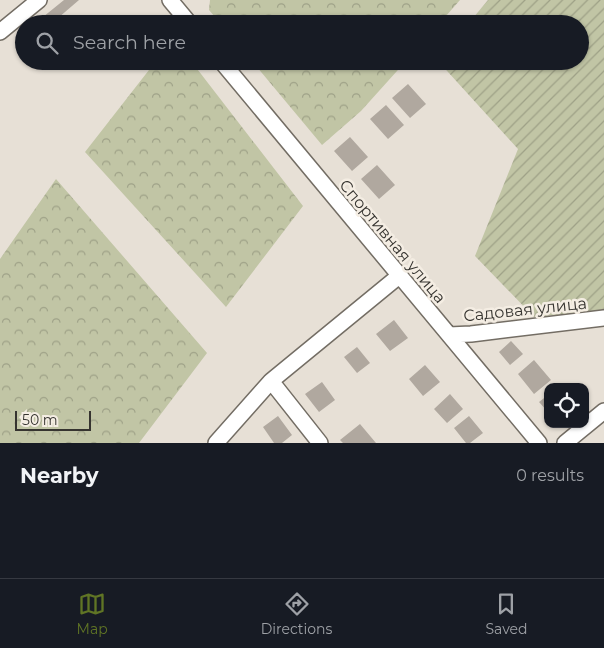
<!DOCTYPE html>
<html lang="en">
<head>
<meta charset="utf-8">
<style>
  body { margin:0; font-family:Montserrat,sans-serif; background:#242831; color:#f1f3f6 }
  .controls { position:absolute; right:15px; bottom:15px; display:grid; overflow:hidden; border-radius:10px; box-shadow:0 1px 4px #0004 }
  .controls button { width:45px; height:45px; display:grid; place-items:center; padding:0; border:0; border-bottom:1px solid #363941; background:#171b24; color:#f1f3f6; font:25px sans-serif }
  .scale { position:absolute; left:15px; bottom:12px; width:76px; box-sizing:border-box; padding-left:5px; border:2px solid #363430; border-top:0; font-size:14px; line-height:18px; white-space:nowrap; color:#363430; -webkit-text-stroke:4px #f4ede3; paint-order:stroke }
  .list { margin:0; padding:0; list-style:none }
  h2 { display:flex; justify-content:space-between; align-items:center; height:65px; margin:0; padding:0 20px; font-size:21px }
  h2 small { font-size:16px; font-weight:400; color:#9ea1a6 }
  .icon { flex:none; width:28px; height:28px; fill:none; stroke:currentColor; stroke-width:2; stroke-linecap:round; stroke-linejoin:round }
  .map { position:relative; flex:none; width:604px; height:443px; overflow:hidden }
  .search { position:absolute; background:#171b24; box-shadow:0 1px 4px #0004; left:15px; right:15px; top:15px; height:55px; display:flex; align-items:center; gap:12px; box-sizing:border-box; padding:0 18px; border-radius:28px; color:#9ea1a6; font-size:19px }
  .sheet { height:135px; background:#171b24 }
  nav { display:flex; justify-content:space-around; align-items:center; box-sizing:border-box; height:70px; border-top:1px solid #363941; background:#171b24; font-size:14px; color:#9ea1a6 }
  nav a { display:grid; justify-items:center; gap:2px }
  nav .on { color:#607525 }
  .map>svg:first-child { display:block }
  .forest { fill:url(#forest-crowns) }
  .garden { fill:url(#garden-furrows) }
  .building { fill:#b0a89f }
  .lines { fill:none; stroke-linecap:round; stroke-linejoin:round }
  .minor-casing { stroke:#736d64; stroke-width:18 }
  .minor { stroke:#fff; stroke-width:15 }
  .labels { text-anchor:middle; stroke-width:5; stroke-linejoin:round; paint-order:stroke }
  .street-label { font-size:16px; fill:#363430; stroke:#f4ede3 }
</style>
</head>
<body>
<div class="map">
<svg width="604" height="443" viewBox="0 0 604 443">
  <defs>
    <pattern id="forest-crowns" width="20" height="18" patternUnits="userSpaceOnUse" patternTransform="scale(1.25)"><rect width="20" height="18" fill="#c1c5a5"/><path d="M2 6a3 3 0 1 1 6 0M12 15a3 3 0 1 1 6 0" fill="none" stroke="#9ea187"/></pattern>
    <pattern id="garden-furrows" width="10" height="10" patternUnits="userSpaceOnUse" patternTransform="scale(1.25)"><rect width="10" height="10" fill="#c1c5a5"/><path d="M-1 1l2-2M0 10L10 0M9 11l2-2" fill="none" stroke="#9ea187"/></pattern>
  </defs>
  <rect width="100%" height="100%" fill="#e7e0d6"/>
  <path class="forest" d="M210,0H460L439,24H221L209,10Z
    M156,61H191L303,206L226,307L85,152Z
    M252,61H406L361,111L322,145Z
    M56,179L207,353L139,443H0V259Z"/>
  <path class="garden" d="M488,0H604V310L534,317L475,256L518,149L438,61H580V24H468Z"/>
  <path class="building" d="M64,0H79L51,24H49L43,17Z
    M408,84L426,104L410,118L392,98Z
    M386,105L404,125L388,139L370,119Z
    M350,137L368,157L352,171L334,151Z
    M377,165L395,185L379,199L361,179Z
    M394,320L408,338L390,351L376,334Z
    M511,341L523,354L510,365L499,352Z
    M357,347L370,363L357,373L344,357Z
    M534,360L551,380L534,394L518,374Z
    M425,365L440,382L423,396L409,379Z
    M322,382L335,400L319,412L305,394Z
    M450,394L463,409L447,423L434,409Z
    M548,395V412L539,402Z
    M278,416L292,435L282,443H274L263,427Z
    M469,416L483,433L470,443H466L454,428Z
    M360,424L376,443H343L340,440Z"/>
  <g class="lines">
    <g class="minor-casing">
      <path id="minor" d="M170,0L190,24
        M0,32L39,0
        M221,61L539,443
        M449,335L471,334L604,318
        M216,443L271,381
        M320,443L271,381L399,276
        M565,443L604,411"/>
    </g>
    <use href="#minor" class="minor"/>
  </g>
  <g class="labels">
    <g class="street-label">
      <text transform="translate(393 241) rotate(50)" y="6">Спортивная улица</text>
      <text transform="translate(525 309) rotate(-6)" y="6">Садовая улица</text>
    </g>
  </g>
</svg>
<div class="controls">
<button><svg class="icon" aria-label="locate" viewBox="0 0 24 24"><circle cx="12" cy="12" r="6"/><path d="M12 2v4M12 18v4M2 12h4M18 12h4"/></svg></button>
</div>
<div class="scale">50 m</div>
<div class="search"><svg class="icon" aria-label="search" viewBox="0 0 24 24"><circle cx="10" cy="10" r="6"/><path d="M15 15l6 6"/></svg>Search here</div>
</div>
<section class="sheet">
<h2>Nearby<small>0 results</small></h2>
<ul class="list">
</ul>
</section>
<nav>
<a class="on"><svg class="icon" aria-label="map" viewBox="0 0 24 24"><path d="M3 6l6-2 6 2 6-2v14l-6 2-6-2-6 2zM9 4v14M15 6v14"/></svg>Map</a>
<a><svg class="icon" aria-label="directions" viewBox="0 0 24 24"><path d="M12 3l9 9-9 9-9-9zM9 14v-3h6M13 9l2 2-2 2"/></svg>Directions</a>
<a><svg class="icon" aria-label="saved" viewBox="0 0 24 24"><path d="M7 4h10v16l-5-4-5 4z"/></svg>Saved</a>
</nav>
</body>
</html>
